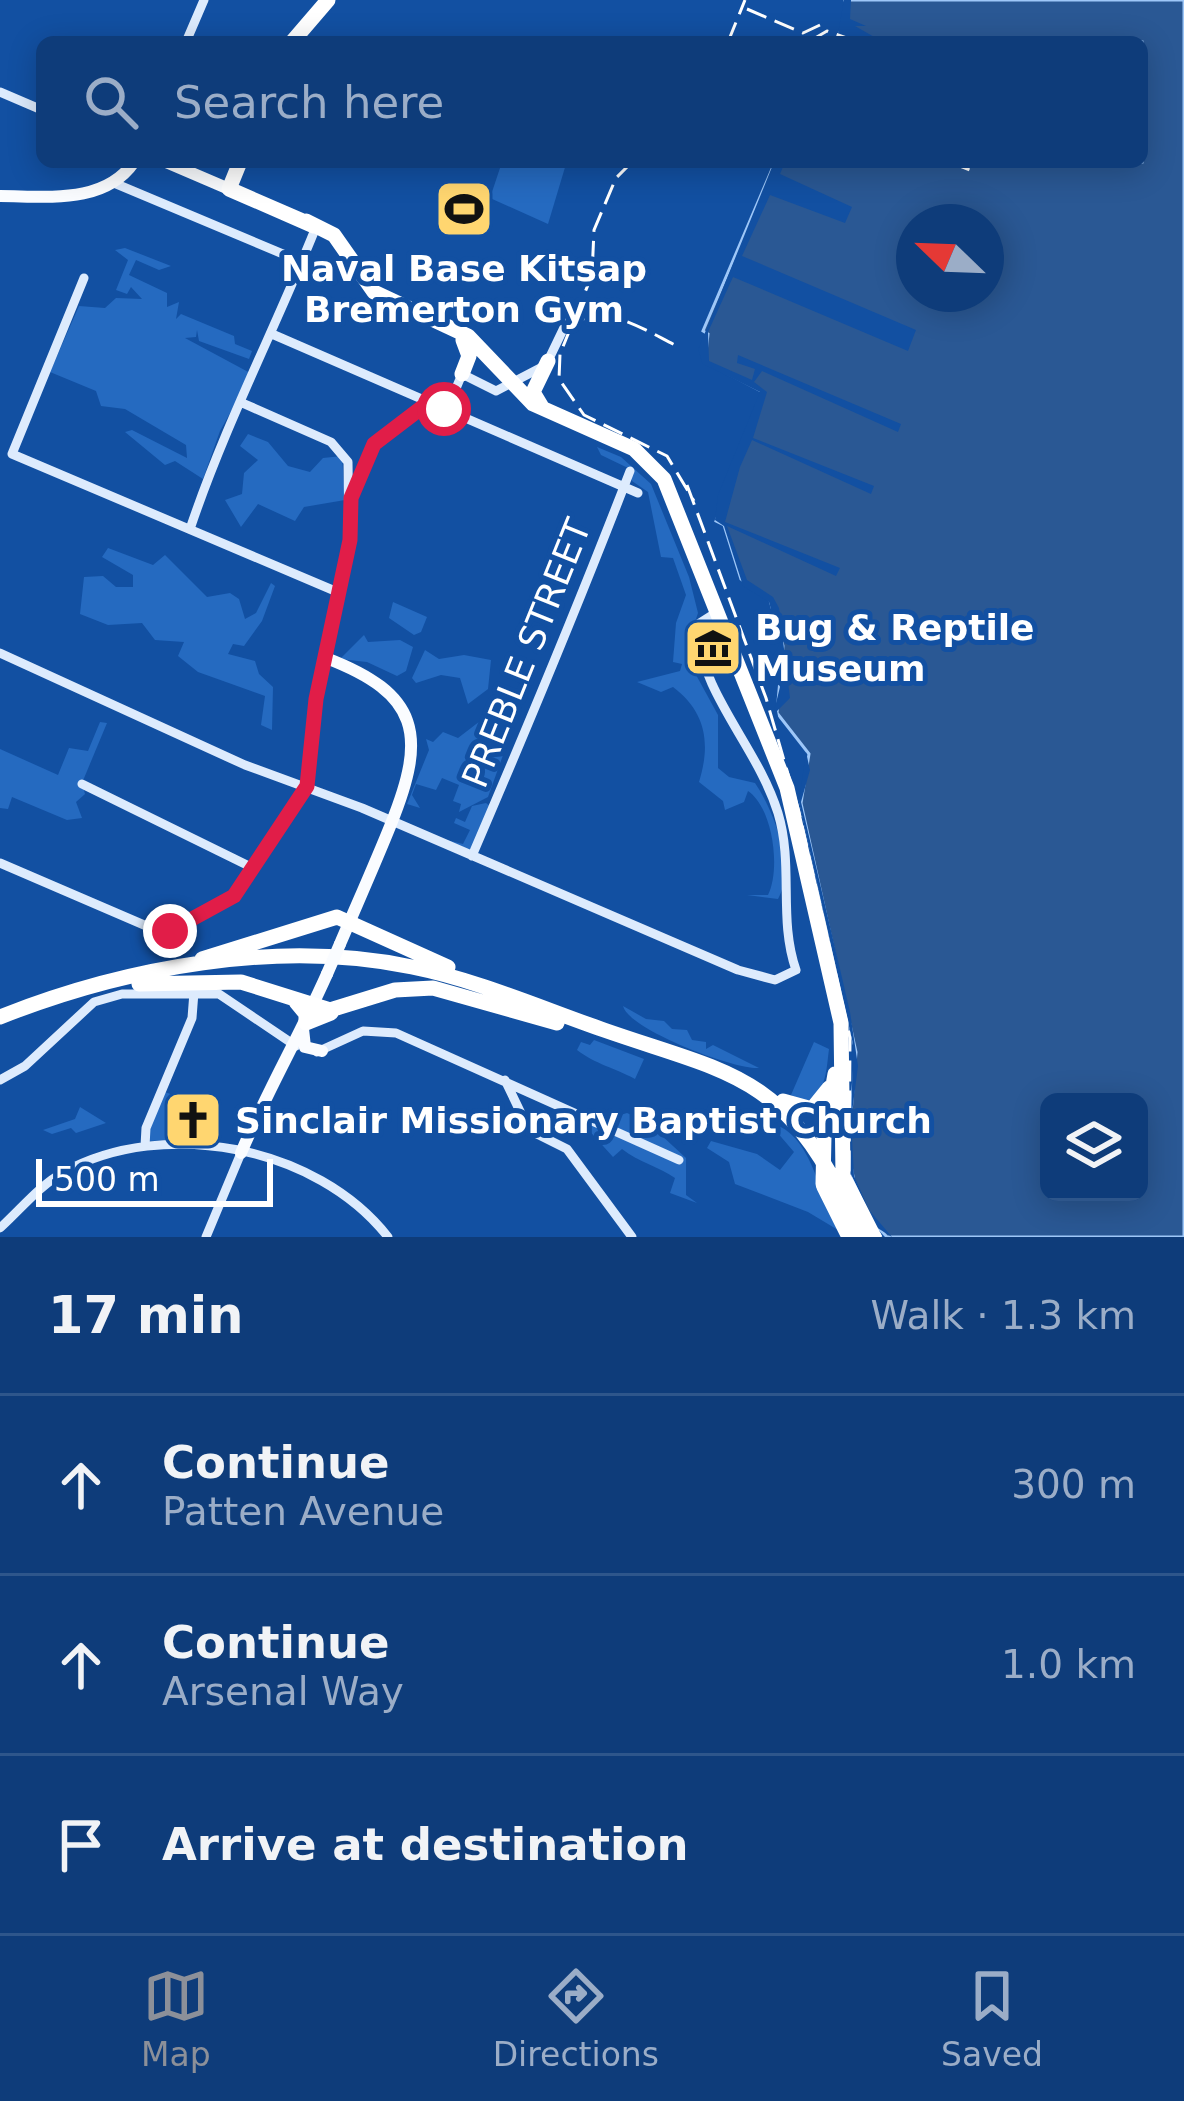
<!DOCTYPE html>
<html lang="en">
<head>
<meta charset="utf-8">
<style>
  body { margin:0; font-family:"DejaVu Sans",sans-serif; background:#1c4781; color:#f1f3f6 }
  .controls { position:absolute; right:36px; bottom:36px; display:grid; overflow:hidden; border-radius:18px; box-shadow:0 6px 30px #0003 }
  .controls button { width:108px; height:108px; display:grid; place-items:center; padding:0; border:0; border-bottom:3px solid #2e568b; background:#0e3c7a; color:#f1f3f6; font:60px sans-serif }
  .compass { position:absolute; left:896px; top:204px; width:108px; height:108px; border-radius:50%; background:#0e3c7a; box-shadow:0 6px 30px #0003; rotate:293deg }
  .scale { position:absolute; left:36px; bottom:30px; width:237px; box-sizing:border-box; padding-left:12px; border:6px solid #fff; border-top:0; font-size:33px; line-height:42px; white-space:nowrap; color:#fff; -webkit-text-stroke:9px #1250a2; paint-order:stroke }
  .stop { position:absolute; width:36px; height:36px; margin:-27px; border:9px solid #e11d48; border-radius:50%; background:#fff }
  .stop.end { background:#e11d48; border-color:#fff; box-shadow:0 3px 12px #0008 }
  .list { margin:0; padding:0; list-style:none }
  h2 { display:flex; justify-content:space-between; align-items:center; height:156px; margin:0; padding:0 48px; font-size:51px }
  h2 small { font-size:39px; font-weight:400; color:#9badc7 }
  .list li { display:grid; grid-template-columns:78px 1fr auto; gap:36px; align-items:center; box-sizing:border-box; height:180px; padding:0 48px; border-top:3px solid #2e568b }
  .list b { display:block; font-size:45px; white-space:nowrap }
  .list p { margin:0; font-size:39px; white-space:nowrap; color:#9badc7 }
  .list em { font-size:39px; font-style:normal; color:#9badc7 }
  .icon { flex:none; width:66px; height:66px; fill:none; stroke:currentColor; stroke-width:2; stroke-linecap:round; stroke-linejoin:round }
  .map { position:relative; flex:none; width:1184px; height:1237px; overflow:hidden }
  .search { position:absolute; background:#0e3c7a; box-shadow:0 6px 30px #0003; left:36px; right:36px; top:36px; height:132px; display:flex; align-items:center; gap:30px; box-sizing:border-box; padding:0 42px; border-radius:18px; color:#9badc7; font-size:45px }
  .sheet { height:696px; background:#0e3c7a }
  nav { display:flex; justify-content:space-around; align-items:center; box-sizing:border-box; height:168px; border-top:3px solid #2e568b; background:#0e3c7a; font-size:33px; color:#9badc7 }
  nav a { display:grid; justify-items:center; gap:6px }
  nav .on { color:#8c9099 }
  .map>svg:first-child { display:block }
  .green { fill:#256ac0 }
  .water { fill:#2a5894; stroke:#9ec7f8; stroke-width:3; fill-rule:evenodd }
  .pier { fill:#1250a2 }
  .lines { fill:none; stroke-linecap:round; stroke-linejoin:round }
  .secondary { stroke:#ddebfd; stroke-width:9 }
  .primary { stroke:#fafcff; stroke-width:12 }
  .highway { stroke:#fff; stroke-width:15 }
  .rail { stroke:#fff; stroke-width:3; stroke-dasharray:21 9; stroke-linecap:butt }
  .primary-bridge { stroke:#fafcff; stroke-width:12 }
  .highway-bridge { stroke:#fff; stroke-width:15 }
  .route { stroke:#e11d48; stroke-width:15 }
  .labels { text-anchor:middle; stroke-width:10; stroke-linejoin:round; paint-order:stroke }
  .poi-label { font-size:36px; font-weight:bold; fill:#fff; stroke:#1250a2; text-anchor:start }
  .street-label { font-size:36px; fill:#fff; stroke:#1250a2 }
</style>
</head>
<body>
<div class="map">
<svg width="1184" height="1237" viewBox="0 0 1184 1237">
  <rect width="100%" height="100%" fill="#1250a2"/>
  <path class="green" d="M502,162L566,164L548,224L490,198Z
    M125,248L171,266L159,270L136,260L129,275L167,293V307L179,302L176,319L181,314L234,336L235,344L252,351L249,359L199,341L197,330L196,337L185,338L252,374L220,431L203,479L175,461L165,465L125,432L132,430L187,458L186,445L125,409L101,406L96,391L50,372L79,306L105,308L116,298L142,299L131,287L127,294L116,290L128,260L115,250Z
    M248,434L268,442L288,466L310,472L323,458L342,456L345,500L304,507L295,521L258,504L241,527L225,500L242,494L244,473L258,460L240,446Z
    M597,447L621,457L651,484L689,577L698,613L693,628L695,673L718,715V768L729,777L755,783C774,811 796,868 778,899L747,895H768C781,869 773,808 748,791L744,802L725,810L723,801L699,782C711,743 706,712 673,687L661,692L637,682L680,671L682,664L673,662L676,623L686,595L673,558L661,557L648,492L632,481L628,468L601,455Z
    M108,548L153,565L165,555L207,597L230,593L239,599L245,619L256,613L271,583L275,586L262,621L244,646L233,644L228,654L255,661L259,674L273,687L272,730L261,725L265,696L198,672L178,656L184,642L155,640L142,623L108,625L80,614L84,577L103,576L116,587H133V575L102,557Z
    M393,602L427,617L421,632L414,635L389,618Z
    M364,635L368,642L400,640L413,647L406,671L397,676L367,662L340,659Z
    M425,650L439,659L464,655L491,660L488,689L468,704L460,678L441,675L416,683L412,678Z
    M484,718L512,730L488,797L459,812L461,804L453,801L459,785L442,778L436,790L416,784L412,795L420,808L407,804L429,750L426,739L433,742L443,732L458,738Z
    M100,722L107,723L82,783L85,794L76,802L82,818L67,820L12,797L8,809L0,808V749L58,775L69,748L88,751Z
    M486,803L490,806L471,852L442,839L463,844L470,830L454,823L456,818L465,822L472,806Z
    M623,1006L646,1019L664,1021L672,1029L687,1030L692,1040L706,1042V1049L713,1045L759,1068C734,1070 628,1029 623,1006Z
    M594,1040L644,1059L635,1079C613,1067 597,1065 577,1050L581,1042L590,1045Z
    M814,1042L829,1049C826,1072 827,1087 808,1104L791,1095Z
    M165,1092L184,1099L169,1140L149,1141L147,1133Z
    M80,1107L106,1123L76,1133L71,1128L52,1134L43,1130L75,1119Z
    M627,1113L647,1122L686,1158V1195L697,1203L670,1193L675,1178C660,1167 638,1162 622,1149L613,1157L585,1126Z
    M779,1126C814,1143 819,1197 838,1230L808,1212L735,1184L729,1162L707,1148L711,1141L757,1154L780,1170L794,1152L776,1131Z"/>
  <path class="water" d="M845,0H1184V1237H887L871,1220L854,1182L848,1149L856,1052L801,803L809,754L777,713L783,646L770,600L741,579L724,525L716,521L763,392L705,362L708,334L703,331L775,162H1142V42H844L837,39L848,14ZM914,222H986V294H914ZM1049,1102H1139V1192H1049Z"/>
  <path class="pier" d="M844,0H851L850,19L866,26H855L883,42L837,39Z
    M774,162H785L780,174L852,207L845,223L770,195L742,256L916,330L908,351L733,277L708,332L709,361L752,380L755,369L737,363L738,355L901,424L898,432L762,371L754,382L767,392L753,438L874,486L871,494L752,440L740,467L725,522L840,568L836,576L727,526L747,580L773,597L779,608L790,698L777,711L779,721L777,723L774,711L780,687L772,659L780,643L769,602L743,586L724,526L715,520L718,495L760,392L703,364L698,350Z
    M806,752L810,770L801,802L850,1012L858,1066L851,1120L854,1176L869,1210L892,1237L876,1227L850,1172L853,1044L799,802Z"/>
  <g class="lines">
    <path class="secondary" d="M186,42L204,0
      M0,92L42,110
      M114,183L302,262
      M272,334L638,493
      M447,410L462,374L496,391L546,365L572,311
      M12,454L335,591
      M12,454L84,278
      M351,497L374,444L429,402
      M190,529C225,425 275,329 316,227
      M0,653L245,765L362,808L738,970L775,980L796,970C778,918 794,866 778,813C757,746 704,699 695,626L717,612
      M82,784L251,867
      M472,856C527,728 580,601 630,471
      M0,863L165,934L234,896L307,786L316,699L349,540L348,462L331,442L240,402
      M317,1052L363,1031L396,1033L679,1160
      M0,1080L25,1066L94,1002L122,994H219L296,1046
      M505,1080L529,1130L567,1149L632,1237
      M145,1146L146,1128L192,1018L194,992
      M0,1228C20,1210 40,1185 64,1172C164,1117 317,1146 388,1237
      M206,1237L241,1153"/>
    <path class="primary" d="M166,162L229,189
      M0,196C46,196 104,205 134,162
      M326,658C420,694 427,735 391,824C375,864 357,904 340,944
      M303,1029L305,1047L322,1051
      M241,1153C267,1091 300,1035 327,974"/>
    <path class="highway" d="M292,42L328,0
      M240,162L229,189L314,226
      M306,221L334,235L374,292L468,336L533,404L634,449L664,479L787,788L841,1023L843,1176L874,1237
      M462,374L469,356L463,340
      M542,407L533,392L548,361
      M202,959L337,917L448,967
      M139,984L241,982L330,1010L395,990L433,988L557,1023
      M296,1002L306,1014V1023L331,1013
      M0,1017C126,967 278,939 412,967C477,980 541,1008 604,1030C724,1072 778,1072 841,1194
      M783,1101L812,1109L829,1088
      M824,1136L835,1074
      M824,1187L849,1237
      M832,1188L860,1234"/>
    <path class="rail" d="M747,9L803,33L820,25
      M810,41L827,31L858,42
      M728,42L745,0
      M632,162L616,178L594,230L592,275L560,354L559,379L584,415L667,456L694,501
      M950,162L977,173
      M573,329C594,296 648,332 675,345
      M687,485L766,698L799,812L850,1038L849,1182L881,1237"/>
    <path class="primary-bridge" d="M327,974L340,944"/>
    <path class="highway-bridge" d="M823,1184L824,1136"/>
  </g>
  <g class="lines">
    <path class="route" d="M170,931L234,896L307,786L316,699L350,540L351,498L374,444L429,402L444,409"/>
  </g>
  <defs>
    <g id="stadium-square" transform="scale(3)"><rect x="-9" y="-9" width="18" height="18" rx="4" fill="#ffd670" stroke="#1250a2"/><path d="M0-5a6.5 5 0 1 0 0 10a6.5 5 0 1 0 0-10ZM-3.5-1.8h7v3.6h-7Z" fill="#111"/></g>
    <g id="museum-square" transform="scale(3)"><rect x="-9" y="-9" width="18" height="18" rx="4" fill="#ffd670" stroke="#1250a2"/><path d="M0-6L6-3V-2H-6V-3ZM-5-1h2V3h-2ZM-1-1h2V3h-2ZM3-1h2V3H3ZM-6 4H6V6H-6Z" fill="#111"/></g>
    <g id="church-square" transform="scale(3)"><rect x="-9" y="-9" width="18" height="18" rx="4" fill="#ffd670" stroke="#1250a2"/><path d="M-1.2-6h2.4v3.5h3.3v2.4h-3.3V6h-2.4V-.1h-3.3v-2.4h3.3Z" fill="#111"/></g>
  </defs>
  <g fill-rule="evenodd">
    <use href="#stadium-square" x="464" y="209"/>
    <use href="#museum-square" x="713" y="648"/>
    <use href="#church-square" x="193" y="1120"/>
  </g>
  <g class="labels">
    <g class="poi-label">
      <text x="464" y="281" text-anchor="middle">Naval Base Kitsap<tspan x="464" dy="41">Bremerton Gym</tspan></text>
      <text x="755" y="640">Bug &amp; Reptile<tspan x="755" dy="41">Museum</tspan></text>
      <text x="235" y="1133">Sinclair Missionary Baptist Church</text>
    </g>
    <g class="street-label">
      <text transform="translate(526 653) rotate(-68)" y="13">PREBLE STREET</text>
    </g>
  </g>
</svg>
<div class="controls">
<button><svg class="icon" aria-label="layers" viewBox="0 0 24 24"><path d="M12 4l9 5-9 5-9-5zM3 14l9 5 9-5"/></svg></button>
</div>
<svg class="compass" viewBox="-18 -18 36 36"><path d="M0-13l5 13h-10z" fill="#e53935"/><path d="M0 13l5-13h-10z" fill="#9badc7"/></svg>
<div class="scale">500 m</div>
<div class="stop" style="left:444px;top:409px"></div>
<div class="stop end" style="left:170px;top:931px"></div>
<div class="search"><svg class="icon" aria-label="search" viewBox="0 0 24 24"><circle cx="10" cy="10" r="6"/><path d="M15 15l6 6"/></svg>Search here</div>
</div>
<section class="sheet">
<h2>17 min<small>Walk · 1.3 km</small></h2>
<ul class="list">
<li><svg class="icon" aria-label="ahead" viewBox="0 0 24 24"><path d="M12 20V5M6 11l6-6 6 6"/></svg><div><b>Continue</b><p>Patten Avenue</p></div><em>300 m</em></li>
<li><svg class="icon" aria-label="ahead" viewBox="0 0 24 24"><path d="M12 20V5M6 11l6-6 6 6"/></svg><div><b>Continue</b><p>Arsenal Way</p></div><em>1.0 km</em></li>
<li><svg class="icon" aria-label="arrive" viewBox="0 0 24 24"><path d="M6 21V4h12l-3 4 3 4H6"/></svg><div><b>Arrive at destination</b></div></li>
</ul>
</section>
<nav>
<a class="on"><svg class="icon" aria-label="map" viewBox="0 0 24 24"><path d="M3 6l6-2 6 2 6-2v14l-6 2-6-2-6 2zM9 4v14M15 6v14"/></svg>Map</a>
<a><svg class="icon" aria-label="directions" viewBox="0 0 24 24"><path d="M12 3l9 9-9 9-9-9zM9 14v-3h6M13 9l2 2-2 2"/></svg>Directions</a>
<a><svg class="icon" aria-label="saved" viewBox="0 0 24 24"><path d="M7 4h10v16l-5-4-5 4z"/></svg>Saved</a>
</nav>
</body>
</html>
